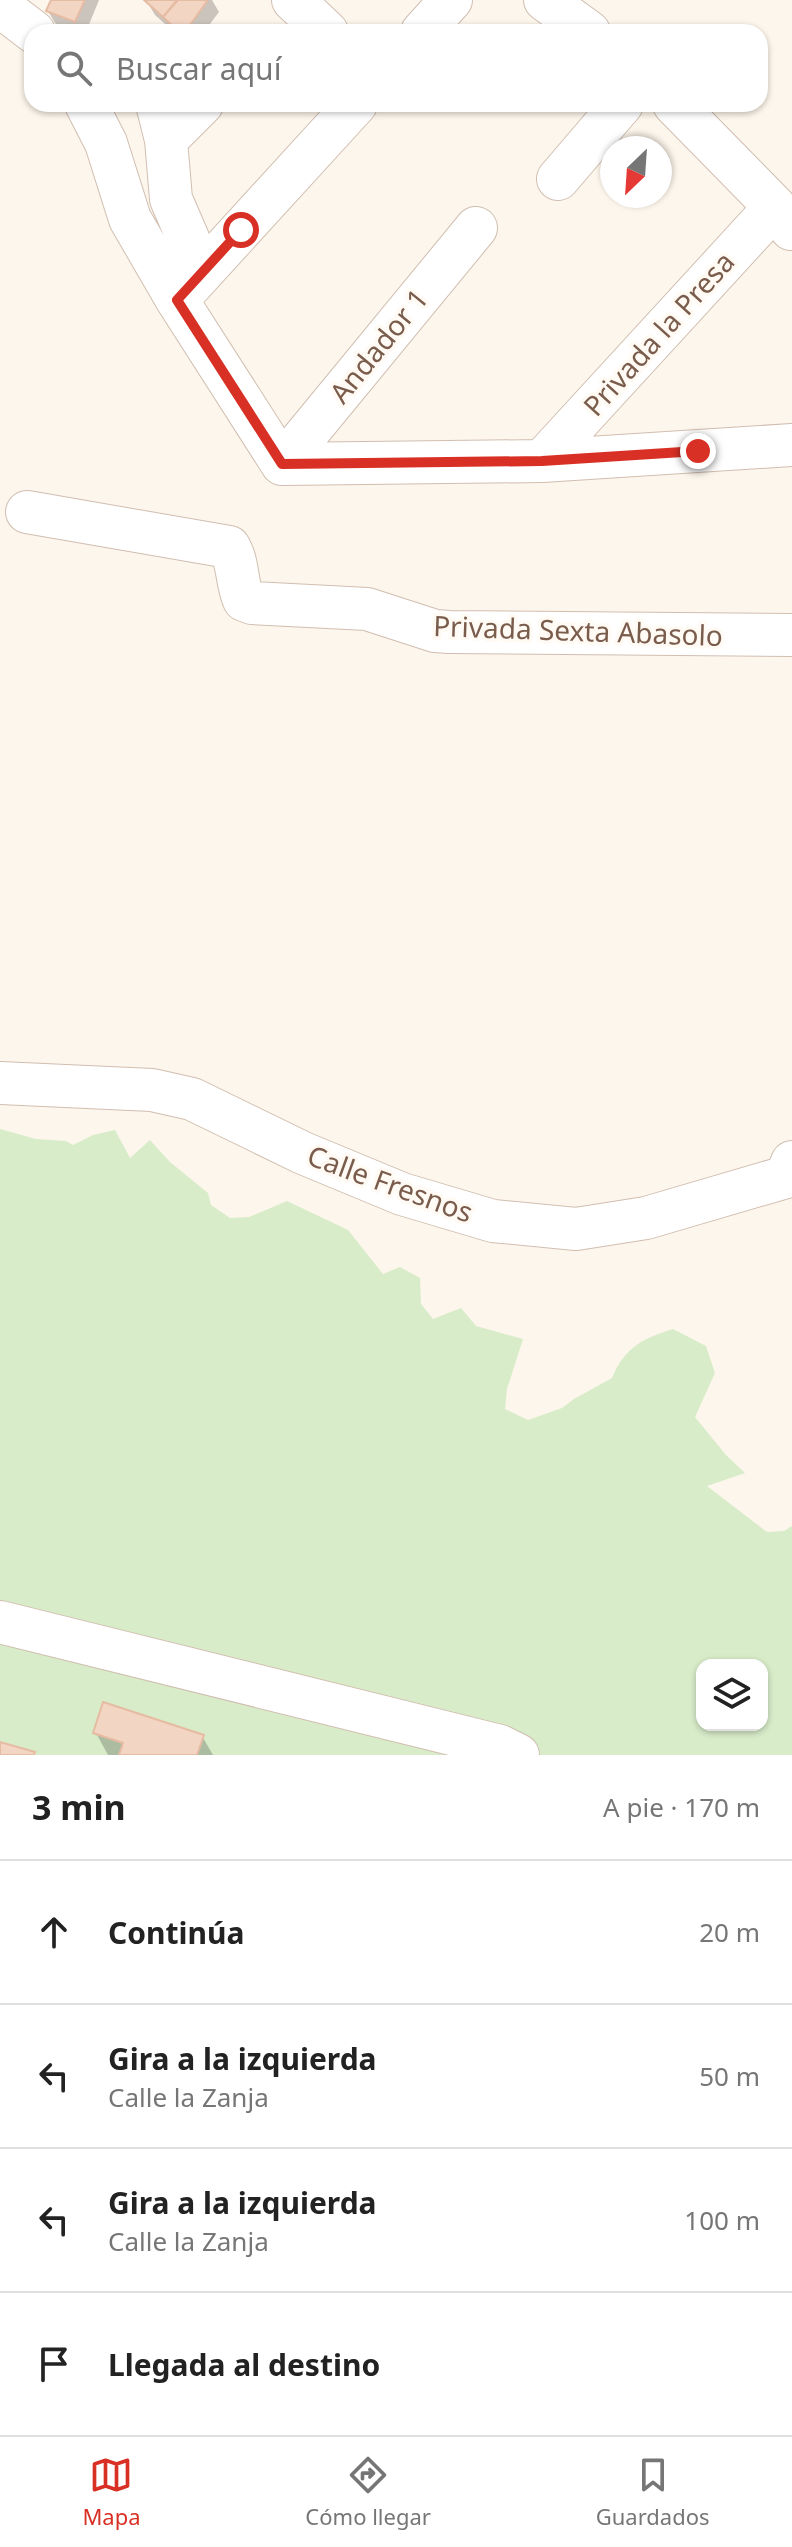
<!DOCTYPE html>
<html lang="es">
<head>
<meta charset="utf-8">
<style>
  body { margin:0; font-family:"Noto Sans",sans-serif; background:#f6f6f6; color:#222 }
  .controls { position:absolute; right:24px; bottom:24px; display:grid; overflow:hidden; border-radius:16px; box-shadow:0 2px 6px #0004 }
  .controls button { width:72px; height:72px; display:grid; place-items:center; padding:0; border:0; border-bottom:2px solid #e0e0e0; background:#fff; color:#222; font:40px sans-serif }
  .compass { position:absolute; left:600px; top:136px; width:72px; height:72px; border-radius:50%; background:#fff; box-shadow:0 2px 6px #0004; rotate:205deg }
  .stop { position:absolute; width:24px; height:24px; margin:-18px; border:6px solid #d93025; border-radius:50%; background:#fff }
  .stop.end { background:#d93025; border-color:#fff; box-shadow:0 2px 8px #0008 }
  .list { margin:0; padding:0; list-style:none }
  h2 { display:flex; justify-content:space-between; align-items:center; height:104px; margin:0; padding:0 32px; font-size:34px }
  h2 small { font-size:26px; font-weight:400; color:#767676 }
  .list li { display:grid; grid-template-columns:52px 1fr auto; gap:24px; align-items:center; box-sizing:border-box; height:144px; padding:0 32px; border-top:2px solid #e0e0e0 }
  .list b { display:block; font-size:30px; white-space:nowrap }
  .list p { margin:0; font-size:26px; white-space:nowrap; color:#767676 }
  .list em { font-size:26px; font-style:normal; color:#767676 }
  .icon { flex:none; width:44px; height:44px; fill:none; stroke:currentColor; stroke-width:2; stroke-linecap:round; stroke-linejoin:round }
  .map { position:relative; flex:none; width:792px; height:1755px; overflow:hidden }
  .search { position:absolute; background:#fff; box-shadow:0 2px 6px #0004; left:24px; right:24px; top:24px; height:88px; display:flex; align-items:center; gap:20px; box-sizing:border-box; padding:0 28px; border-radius:24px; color:#767676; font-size:30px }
  .sheet { height:680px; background:#fff }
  nav { display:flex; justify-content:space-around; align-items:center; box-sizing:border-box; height:112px; border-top:2px solid #e0e0e0; background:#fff; font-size:22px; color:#767676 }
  nav a { display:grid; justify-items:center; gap:4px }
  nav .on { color:#d93025 }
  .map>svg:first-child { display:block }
  .green { fill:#d8ecc9; fill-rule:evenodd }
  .shadow { fill:#0003 }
  .building { fill:#f3d5c3; stroke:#e6bba3; stroke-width:2 }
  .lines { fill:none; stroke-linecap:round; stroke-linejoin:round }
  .minor-casing { stroke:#d1beb0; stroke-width:44 }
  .minor { stroke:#fff; stroke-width:42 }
  .route { stroke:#d93025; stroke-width:10 }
  .labels { text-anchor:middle; stroke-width:7; stroke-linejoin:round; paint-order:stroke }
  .street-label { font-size:28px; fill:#7a5c4d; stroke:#fffaf3 }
</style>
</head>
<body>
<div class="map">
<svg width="792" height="1755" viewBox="0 0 792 1755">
  <rect width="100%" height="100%" fill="#fdf6ec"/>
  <path class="green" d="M0,1129L36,1139L66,1141L73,1145L93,1135L115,1130L130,1158L150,1140L170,1162L208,1193L211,1205L230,1218L249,1217L287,1201L348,1230L383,1274L400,1267L420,1278L421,1304L433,1319L461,1308L476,1326L523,1339L507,1389L505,1409L528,1420L562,1408L574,1399L612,1378C625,1347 642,1339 673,1329L706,1346L715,1373L695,1417L726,1455L745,1473L707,1486L767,1532L784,1531L792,1526V1755H0ZM702,1665H762V1725H702Z"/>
  <path class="shadow" d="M53,0H99L86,32H73L57,26L48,11Z
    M146,0H212L219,12L204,32H174L155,15Z
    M96,1733L202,1736L213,1755H108Z"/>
  <path class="building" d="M51,0H85L75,22L46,11Z
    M144,0H177L163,17Z
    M178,0H208L185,32H179L163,17Z
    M103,1702L204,1735L197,1755H119L123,1743L93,1733Z
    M0,1742L35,1752L34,1755H0Z"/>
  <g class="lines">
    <g class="minor-casing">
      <path id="minor" d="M293,0L327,32
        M545,0L589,32
        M0,6L34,32
        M422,32L451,0
        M86,104L106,143L130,219L177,300L282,464
        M157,104L166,140L171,199L202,271
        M674,104L775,207L791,229
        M166,140L202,104
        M558,179L622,104
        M177,300L356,104
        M542,461L775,207
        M282,464L542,461L792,445
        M282,464L476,228
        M27,512L229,547C239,563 236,583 244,600L252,603L367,609L435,631L449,632L792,635
        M0,1083L152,1090L192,1099L303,1153L402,1194L493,1221L576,1229L646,1218L786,1177L792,1162
        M0,1622L500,1746L518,1755"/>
    </g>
    <use href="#minor" class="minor"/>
  </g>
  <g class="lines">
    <path class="route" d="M241,230L177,300L282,464L542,461L698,451"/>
  </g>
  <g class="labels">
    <g class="street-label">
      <text transform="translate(659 334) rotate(-48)" y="10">Privada la Presa</text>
      <text transform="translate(379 346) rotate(-51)" y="10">Andador 1</text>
      <text transform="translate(578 631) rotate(2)" y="10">Privada Sexta Abasolo</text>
      <text transform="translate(390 1184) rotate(20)" y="10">Calle Fresnos</text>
    </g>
  </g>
</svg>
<div class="controls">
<button><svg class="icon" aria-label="layers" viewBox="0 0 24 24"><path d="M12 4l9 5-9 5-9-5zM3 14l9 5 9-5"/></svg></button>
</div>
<svg class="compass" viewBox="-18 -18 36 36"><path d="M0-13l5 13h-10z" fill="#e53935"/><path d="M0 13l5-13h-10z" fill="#767676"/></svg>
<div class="stop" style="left:241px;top:230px"></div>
<div class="stop end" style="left:698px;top:451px"></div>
<div class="search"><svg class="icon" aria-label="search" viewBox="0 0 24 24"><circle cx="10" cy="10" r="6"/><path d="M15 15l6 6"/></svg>Buscar aquí</div>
</div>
<section class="sheet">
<h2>3 min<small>A pie · 170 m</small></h2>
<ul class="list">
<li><svg class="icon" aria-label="ahead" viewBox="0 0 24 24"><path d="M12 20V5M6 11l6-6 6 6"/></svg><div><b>Continúa</b></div><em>20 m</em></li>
<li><svg class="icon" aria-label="left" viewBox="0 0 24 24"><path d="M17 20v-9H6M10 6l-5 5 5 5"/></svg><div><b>Gira a la izquierda</b><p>Calle la Zanja</p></div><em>50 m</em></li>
<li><svg class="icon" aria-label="left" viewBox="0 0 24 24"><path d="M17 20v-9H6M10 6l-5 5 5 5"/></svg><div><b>Gira a la izquierda</b><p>Calle la Zanja</p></div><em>100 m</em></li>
<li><svg class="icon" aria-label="arrive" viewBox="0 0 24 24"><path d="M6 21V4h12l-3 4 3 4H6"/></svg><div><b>Llegada al destino</b></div></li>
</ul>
</section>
<nav>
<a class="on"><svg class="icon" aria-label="map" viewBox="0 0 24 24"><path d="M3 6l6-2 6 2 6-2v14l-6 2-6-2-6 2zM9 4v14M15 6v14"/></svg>Mapa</a>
<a><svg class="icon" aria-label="directions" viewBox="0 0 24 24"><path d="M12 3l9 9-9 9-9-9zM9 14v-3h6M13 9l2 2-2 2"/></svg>Cómo llegar</a>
<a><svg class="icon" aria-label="saved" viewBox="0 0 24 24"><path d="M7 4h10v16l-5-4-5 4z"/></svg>Guardados</a>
</nav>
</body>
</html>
